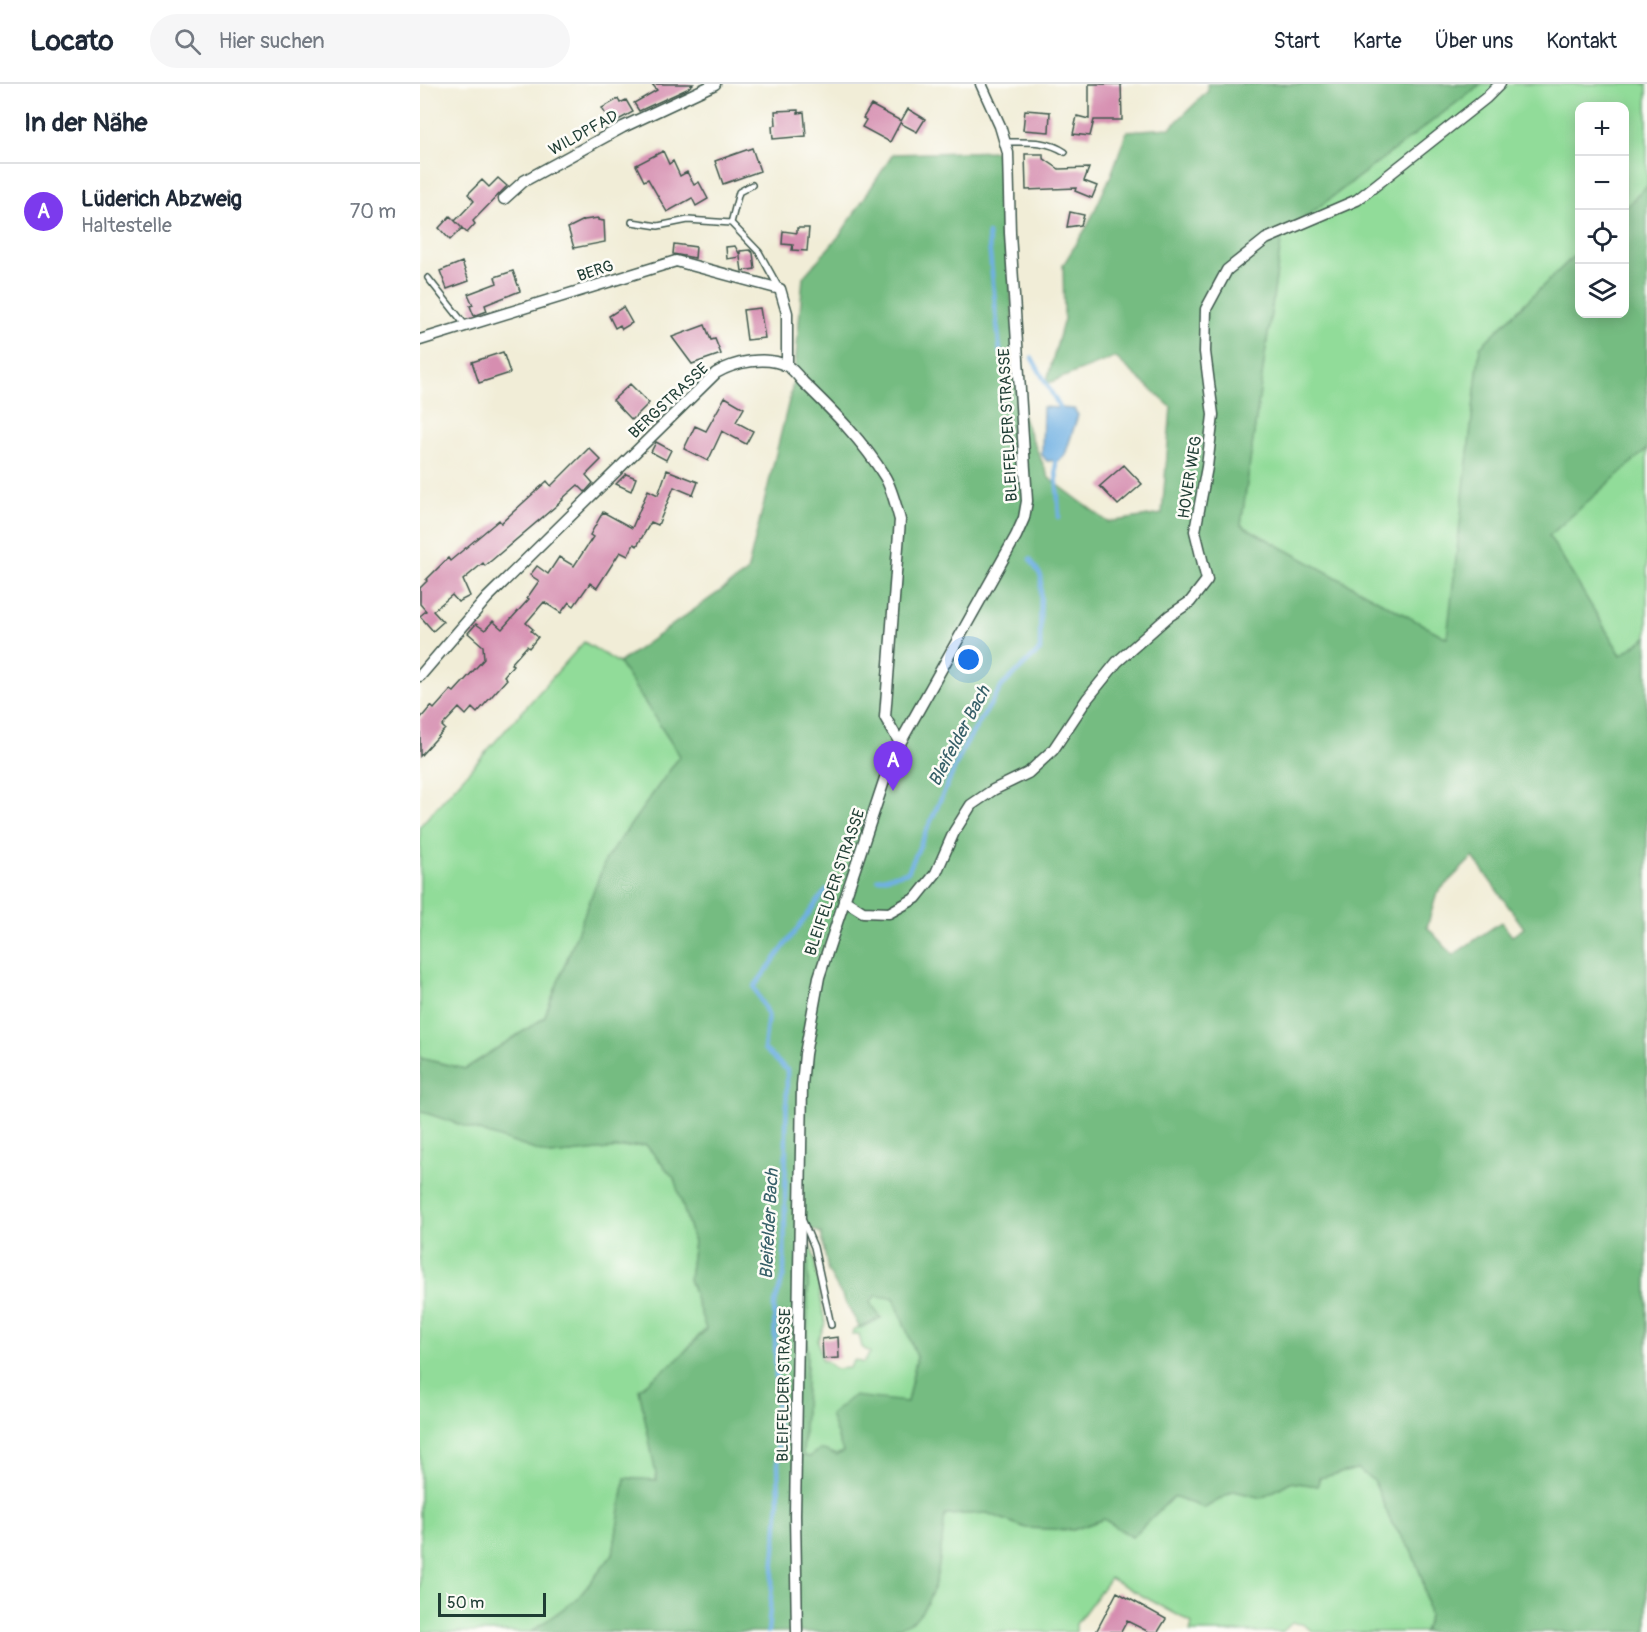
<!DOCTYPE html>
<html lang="de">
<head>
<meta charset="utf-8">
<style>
  body { margin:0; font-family:Pangolin,sans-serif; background:#f6f6f7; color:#1f2937 }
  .controls { position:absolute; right:18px; top:18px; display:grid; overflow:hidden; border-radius:12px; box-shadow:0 3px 15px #0003 }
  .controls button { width:54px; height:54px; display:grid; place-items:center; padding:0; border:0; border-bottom:2px solid #e0e1e3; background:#fff; color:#1f2937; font:30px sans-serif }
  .scale { position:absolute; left:18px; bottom:15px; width:108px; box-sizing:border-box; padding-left:6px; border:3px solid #1f3d34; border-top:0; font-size:16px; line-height:21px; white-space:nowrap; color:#1f3d34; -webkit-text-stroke:4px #fdfcf7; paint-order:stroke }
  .you { position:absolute; left:549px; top:576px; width:21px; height:21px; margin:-15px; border:4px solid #fff; border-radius:50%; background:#1a73e8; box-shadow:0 0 0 9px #1a73e833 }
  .badge { display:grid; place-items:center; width:39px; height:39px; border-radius:50%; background:#7c3aed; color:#fff; font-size:20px; font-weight:700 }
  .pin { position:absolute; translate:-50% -50px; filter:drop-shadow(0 2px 3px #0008) }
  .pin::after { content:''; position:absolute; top:32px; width:21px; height:18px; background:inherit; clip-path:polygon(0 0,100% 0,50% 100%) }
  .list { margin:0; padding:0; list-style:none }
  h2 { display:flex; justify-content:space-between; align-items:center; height:78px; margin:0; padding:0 24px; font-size:26px }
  h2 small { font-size:20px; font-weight:400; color:#747a83 }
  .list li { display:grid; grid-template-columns:39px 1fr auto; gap:18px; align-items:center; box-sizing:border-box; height:96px; padding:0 24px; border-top:2px solid #e0e1e3 }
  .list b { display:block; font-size:22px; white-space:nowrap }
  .list p { margin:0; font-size:20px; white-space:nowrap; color:#747a83 }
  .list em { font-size:20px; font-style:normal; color:#747a83 }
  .icon { flex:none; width:33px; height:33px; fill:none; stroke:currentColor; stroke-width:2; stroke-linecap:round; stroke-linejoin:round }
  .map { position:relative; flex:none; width:1227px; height:1548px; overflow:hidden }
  header { display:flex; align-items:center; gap:36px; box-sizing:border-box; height:84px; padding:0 30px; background:#fff; border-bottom:2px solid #e0e1e3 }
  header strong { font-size:28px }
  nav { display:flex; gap:33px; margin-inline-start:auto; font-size:21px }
  .search { width:420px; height:54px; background:#f6f6f7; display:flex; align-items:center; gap:15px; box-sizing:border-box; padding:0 21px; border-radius:33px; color:#747a83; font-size:22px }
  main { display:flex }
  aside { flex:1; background:#fff }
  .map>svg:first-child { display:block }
  .green { fill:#91dc99; stroke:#588c66; stroke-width:1.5 }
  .forest { fill:#74bc81; stroke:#4a7c5a; stroke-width:1.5; fill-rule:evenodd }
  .water { fill:#6fb0e3; stroke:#47768c; stroke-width:1.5 }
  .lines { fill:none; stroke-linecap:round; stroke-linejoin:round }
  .stream { stroke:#6fb0e3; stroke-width:4.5 }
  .building { fill:#d68eb0 }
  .service-casing { stroke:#3e574c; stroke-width:8 }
  .minor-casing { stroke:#3e574c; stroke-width:13 }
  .service { stroke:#fff; stroke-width:5 }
  .minor { stroke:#fff; stroke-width:10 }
  .labels { text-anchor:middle; stroke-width:5; stroke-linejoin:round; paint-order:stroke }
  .street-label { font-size:16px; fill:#1f3d34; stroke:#fdfcf7 }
  .water-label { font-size:18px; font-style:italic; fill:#376069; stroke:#fdfcf7 }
</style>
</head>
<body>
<header>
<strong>Locato</strong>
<div class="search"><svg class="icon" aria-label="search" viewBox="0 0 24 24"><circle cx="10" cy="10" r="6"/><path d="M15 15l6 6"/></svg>Hier suchen</div>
<nav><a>Start</a><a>Karte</a><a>Über uns</a><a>Kontakt</a></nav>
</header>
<main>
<aside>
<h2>In der Nähe<small></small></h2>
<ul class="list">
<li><span class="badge">A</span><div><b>Lüderich Abzweig</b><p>Haltestelle</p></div><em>70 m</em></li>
</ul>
</aside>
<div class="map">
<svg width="1227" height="1548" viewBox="0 0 1227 1548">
  <rect width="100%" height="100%" fill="#fdfcf7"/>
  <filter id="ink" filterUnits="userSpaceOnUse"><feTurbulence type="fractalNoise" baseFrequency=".0167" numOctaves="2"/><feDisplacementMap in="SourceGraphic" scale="12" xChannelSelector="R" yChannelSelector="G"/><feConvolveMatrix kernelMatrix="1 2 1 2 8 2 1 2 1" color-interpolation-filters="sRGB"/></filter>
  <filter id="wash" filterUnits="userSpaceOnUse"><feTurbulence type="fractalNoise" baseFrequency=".008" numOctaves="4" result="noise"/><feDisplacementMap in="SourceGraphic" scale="24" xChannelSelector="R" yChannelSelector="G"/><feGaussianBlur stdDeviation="1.35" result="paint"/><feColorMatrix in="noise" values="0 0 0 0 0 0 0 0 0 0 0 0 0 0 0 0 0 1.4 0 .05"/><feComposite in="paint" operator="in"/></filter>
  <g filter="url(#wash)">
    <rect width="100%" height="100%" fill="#f1edd7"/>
    <path class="green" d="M1061,0H1227V102L1205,124L1204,22H1160L1159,167L1060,263L1028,555L821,441L862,151Z
      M1227,365V553L1201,571L1128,451Z
      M164,558L199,579L260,672L186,775L124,934L45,985L0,974V742Z
      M0,1027L130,1071L226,1061L254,1094L274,1158L269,1195L286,1244L258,1275L219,1305L238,1397L205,1394L193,1470L158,1514L111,1548H0Z
      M388,1162L392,1163L405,1240L398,1256L402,1277H406L416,1285L429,1284L435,1276L443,1279L450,1269L442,1263L439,1250H432L433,1246L461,1234L449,1219L455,1212L474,1214L497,1273L487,1318L423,1368C412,1374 395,1374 383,1372L387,1276Z
      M937,1385L954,1397L971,1438L991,1466L1002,1494L1009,1532L1004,1548H894L882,1540L872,1539L862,1548H770L772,1539L690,1494L656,1540V1548H465L494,1536L522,1448L525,1431L567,1429L606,1444L653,1446L684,1435L712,1453L753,1413L785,1424L814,1407L842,1414L870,1398L898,1402L899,1394Z"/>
    <path class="forest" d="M787,0H1061L862,151L821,441L1027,554L1060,263L1159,167L1160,230H1204L1205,124L1227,102V365L1129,452L1201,571L1227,553V1548H1004L1009,1532L1002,1494L991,1466L971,1438L954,1397L937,1385L899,1394L898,1402L870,1398L842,1414L814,1407L785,1424L753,1413L712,1453L684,1435L653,1446L606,1444L567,1429L525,1431C520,1465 522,1508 495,1535C489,1541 474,1544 465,1548H111L158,1514L193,1470L205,1394L237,1396L219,1305L258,1275L286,1245L269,1195L274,1158L254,1094L226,1061L130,1071L0,1027V974L45,985L124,934L186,775L260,672L199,579L327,488L374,296L383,193L420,151L473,70L579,67L601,329L629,394L688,438L742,430L751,323L695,273L626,300L644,235L643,181L668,141L691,91L707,47L750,44L788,7ZM1053,773L1104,844L1092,852L1081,838L1033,871L1007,843L1017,809ZM389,1144L401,1149L408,1187L440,1244L461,1234L450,1219L455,1212L474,1214L497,1273L487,1318L433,1312L410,1331L423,1368L417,1371C405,1366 399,1362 390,1373L383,1372L387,1276Z"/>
    <path class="water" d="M623,323L654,325L658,331L645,371L640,376L627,377L622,371Z"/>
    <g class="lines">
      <path class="stream" d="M568,150L580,268
        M612,274L640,324L639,329
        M635,370L639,433
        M458,795L488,788L545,661L582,602L620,566L621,492L610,475
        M348,1548L359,1418L354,1222L364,1190L367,986L344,965L348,931L334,903L406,806"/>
    </g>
    <g id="blocks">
      <path class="building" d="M232,0H273L267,5L219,27L214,19L237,6Z
        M669,0H701L702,36H674L670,52L653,50L657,32L669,35Z
        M198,15L200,19L206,16L213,28L191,40L182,24Z
        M451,21L481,37L470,58L442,43L446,36L443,34Z
        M488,25L505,35L497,48L480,39Z
        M378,26V29L384,28L386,52L353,55L352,42L356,41L355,27Z
        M605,26L630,28L629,48L603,46Z
        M332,64L340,87L303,100L295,77Z
        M243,67L249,80L253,77L260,92L267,88L274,101L279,98L288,115L276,122L272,114L247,128L228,95L224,97L216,81Z
        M605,70H623V74L639,85L669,84L664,97L677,102L672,114L655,107L656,104L606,106Z
        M78,94L87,102L53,137L55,140L47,149L35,137L54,117L48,110L62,96L69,103Z
        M650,128L664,131L661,141L647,143Z
        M30,132L42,144L30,156L19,144Z
        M178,134V136L184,137L185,158L154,164L148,144L164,136Z
        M377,144H389L387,167L372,166L373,161L362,160L363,147L377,149Z
        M254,160L276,163L275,174L253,170Z
        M315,162L320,171V167L330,166L333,169L335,185L322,187L320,173L307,175L306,163Z
        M42,178L49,197L27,205L20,187Z
        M93,187L100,207L65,221L67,227L54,232L50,222L53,221L48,210L77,199L75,193Z
        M203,223L212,239L202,245L200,241L195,244L189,232Z
        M340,224L345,254L327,256L323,226Z
        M285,241L291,256L295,255L301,270L272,280L252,253Z
        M83,268L90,289L59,299L52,278Z
        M210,300L229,319L212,336L193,316Z
        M305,313L324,324L316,338L333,347L326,360L302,347L288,377L264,365L275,342L286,347Z
        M236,358L251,366L246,376L231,368Z
        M169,364L181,376L166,391L173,399L165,408L158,401L142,415L143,416L65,482L63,479L43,496L50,512L38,518L32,511L13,527L23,538L13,547L0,532L6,527L0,520V504L7,497L6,496L28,474L30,477L79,436L81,439L127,397L131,402Z
        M704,381L722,400L698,421L680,402Z
        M247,386L278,398L273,411L254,403L238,441L231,438L217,462L214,460L208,472L200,468L177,504L170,499L154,522L149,518L141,529L124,518L106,539L113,545L111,547L118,553L109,564L107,562L91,580L93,581L84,592L87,595L57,629L52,624L46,631L39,624L22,642L25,645L0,672V635L11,622L14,625L31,606L34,608L64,575L63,562L48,549L56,540L65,546L73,537L82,545L109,515L107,514L119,497L110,491L117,482L128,490L139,473L154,482L173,453L170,451L183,428L212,444L228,406L238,411Z
        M206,390L216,394L211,407L196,400Z
        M418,1253L419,1274L403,1275L402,1255Z
        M697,1508L746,1535L738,1548H729L707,1537L701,1548H676Z"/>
    </g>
  </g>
  <g filter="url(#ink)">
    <use href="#blocks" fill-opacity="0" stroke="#3e574c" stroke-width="1.5"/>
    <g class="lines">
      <g class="service-casing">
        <path id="service" d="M586,58C607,58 627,56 645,68
          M212,138L238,142L268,136L311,139L339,168L359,204
          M311,139L319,108L332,101
          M8,194L46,242
          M383,1137L394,1163L411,1241"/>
      </g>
      <g class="minor-casing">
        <path id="minor" d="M84,115L104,97L203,43L295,0
          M0,256L256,177L360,205L367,229V282
          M0,592L67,514L296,289C314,278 347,271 367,282C373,285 379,293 383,298C412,326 444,358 465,393C472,405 476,422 480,436L465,633L480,659
          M424,816L443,828L469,829L496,814L516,789L534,748L551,721L573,706L608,689L633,666L667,615L697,578L749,532L770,518L787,496L775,447L787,383L793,331L785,268L786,225L807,186L846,155L937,116L1066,14L1080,0
          M377,1548L375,1431L380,1127L382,1001L385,970L399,893L466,691L480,659L596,452L604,434L607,417L590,149L588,69L580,42L561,0"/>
      </g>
      <use href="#service" class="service"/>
      <use href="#minor" class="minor"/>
    </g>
  </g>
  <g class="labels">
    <g class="street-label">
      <text transform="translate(163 48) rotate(-29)" y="6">WILDPFAD</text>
      <text transform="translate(175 186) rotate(-18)" y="6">BERG</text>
      <text transform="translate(248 316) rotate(-43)" y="6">BERGSTRASSE</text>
      <text transform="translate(587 341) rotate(-93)" y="6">BLEIFELDER STRASSE</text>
      <text transform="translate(769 393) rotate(-81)" y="6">HOVER WEG</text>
      <text transform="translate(414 798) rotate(-71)" y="6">BLEIFELDER STRASSE</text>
      <text transform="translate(363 1301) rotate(-89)" y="6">BLEIFELDER STRASSE</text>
    </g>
    <g class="water-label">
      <text transform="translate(539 652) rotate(-62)" y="6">Bleifelder Bach</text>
      <text transform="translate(349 1140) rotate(-87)" y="6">Bleifelder Bach</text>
    </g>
  </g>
</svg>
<div class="controls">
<button>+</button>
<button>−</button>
<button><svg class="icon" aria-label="locate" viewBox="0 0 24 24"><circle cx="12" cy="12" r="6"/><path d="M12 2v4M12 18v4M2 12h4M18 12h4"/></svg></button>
<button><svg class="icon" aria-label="layers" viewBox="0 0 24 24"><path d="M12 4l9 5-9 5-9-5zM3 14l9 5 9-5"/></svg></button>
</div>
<div class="scale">50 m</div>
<div class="you"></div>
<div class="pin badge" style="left:473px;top:707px">A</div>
</div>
</main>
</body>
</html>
